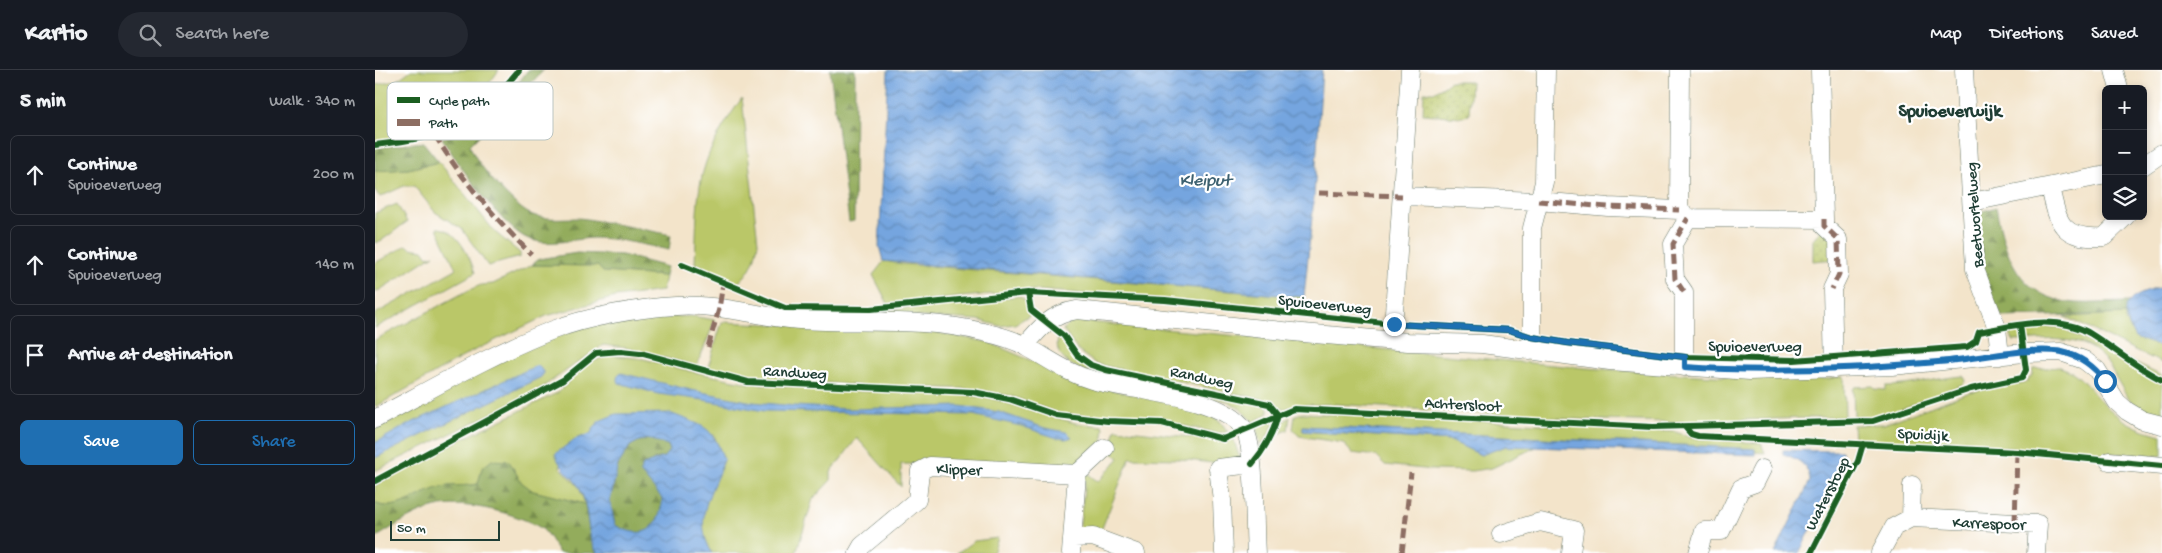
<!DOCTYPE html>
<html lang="en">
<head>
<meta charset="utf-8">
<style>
  body { margin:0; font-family:"Gochi Hand",sans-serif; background:#242831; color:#f1f3f6 }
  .controls { position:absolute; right:15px; top:15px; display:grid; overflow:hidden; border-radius:8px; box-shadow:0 2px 8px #0003 }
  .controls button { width:45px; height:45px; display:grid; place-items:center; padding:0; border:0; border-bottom:1px solid #363941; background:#171b24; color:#f1f3f6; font:25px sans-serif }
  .scale { position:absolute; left:15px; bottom:12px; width:110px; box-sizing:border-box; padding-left:5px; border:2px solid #1f3d34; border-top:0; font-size:14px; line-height:18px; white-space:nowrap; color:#1f3d34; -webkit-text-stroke:4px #fff; paint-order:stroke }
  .stop { position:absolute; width:15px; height:15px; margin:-11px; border:4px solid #1f6fb2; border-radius:50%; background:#fff }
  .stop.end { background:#1f6fb2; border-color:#fff; box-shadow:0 1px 5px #0008 }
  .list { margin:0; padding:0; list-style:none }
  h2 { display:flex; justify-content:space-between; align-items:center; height:65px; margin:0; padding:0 20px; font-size:21px }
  h2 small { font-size:16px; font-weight:400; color:#9ea1a6 }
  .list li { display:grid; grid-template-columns:32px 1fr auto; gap:15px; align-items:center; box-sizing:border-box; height:80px; margin:0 10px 10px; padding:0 10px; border:1px solid #363941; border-radius:8px }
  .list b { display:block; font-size:19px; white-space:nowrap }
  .list p { margin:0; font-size:16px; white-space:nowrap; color:#9ea1a6 }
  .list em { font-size:16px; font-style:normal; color:#9ea1a6 }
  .actions { display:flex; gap:10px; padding:15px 20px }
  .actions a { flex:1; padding:11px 0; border:1px solid #1f6fb2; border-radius:8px; text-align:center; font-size:18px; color:#1f6fb2 }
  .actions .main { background:#1f6fb2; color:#fff }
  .icon { flex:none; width:28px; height:28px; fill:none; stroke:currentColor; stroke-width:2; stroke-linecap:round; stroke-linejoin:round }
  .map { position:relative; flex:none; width:1787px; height:483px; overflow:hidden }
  header { display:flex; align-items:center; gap:30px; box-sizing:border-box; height:70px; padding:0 25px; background:#171b24; border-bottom:1px solid #363941 }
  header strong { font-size:24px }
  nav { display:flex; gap:28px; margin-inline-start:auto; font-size:18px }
  .search { width:350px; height:45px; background:#242831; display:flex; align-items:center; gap:12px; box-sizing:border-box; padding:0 18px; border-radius:28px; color:#9ea1a6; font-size:19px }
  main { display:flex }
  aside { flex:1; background:#171b24 }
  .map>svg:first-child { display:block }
  .green { fill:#bac768; stroke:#6c824e }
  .forest { fill:url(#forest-firs); stroke:#597448 }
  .park { fill:url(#park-dots); stroke:#6c824e }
  .water { fill:url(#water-waves); stroke:#4a718a; fill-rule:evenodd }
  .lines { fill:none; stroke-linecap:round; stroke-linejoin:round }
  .minor-casing { stroke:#697768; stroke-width:19 }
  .minor { stroke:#fff; stroke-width:18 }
  .quiet { stroke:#8d6e63; stroke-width:5; stroke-dasharray:10 5; stroke-linecap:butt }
  .cycleway-casing { stroke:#fff; stroke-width:9 }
  .cycleway { stroke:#1b5e20; stroke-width:6 }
  .route { stroke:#1f6fb2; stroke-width:6 }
  .labels { text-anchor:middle; stroke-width:4.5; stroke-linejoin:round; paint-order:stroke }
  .street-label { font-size:16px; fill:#1f3d34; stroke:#fff }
  .neighbourhood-label { font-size:18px; font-weight:bold; fill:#1f3d34; stroke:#fff }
  .water-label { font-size:18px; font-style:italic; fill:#3d6170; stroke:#fff }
  .key { fill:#fff; stroke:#bcc5c2; stroke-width:1 }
  .key-label { font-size:14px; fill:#1f3d34 }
</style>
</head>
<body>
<header>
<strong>Kartio</strong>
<div class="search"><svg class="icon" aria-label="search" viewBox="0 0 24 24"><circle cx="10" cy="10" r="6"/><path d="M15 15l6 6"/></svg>Search here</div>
<nav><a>Map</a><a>Directions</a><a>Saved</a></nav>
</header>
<main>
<aside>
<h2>5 min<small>Walk · 340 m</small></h2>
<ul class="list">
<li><svg class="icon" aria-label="ahead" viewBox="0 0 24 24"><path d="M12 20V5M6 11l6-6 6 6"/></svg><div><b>Continue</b><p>Spuioeverweg</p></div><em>200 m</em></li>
<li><svg class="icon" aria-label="ahead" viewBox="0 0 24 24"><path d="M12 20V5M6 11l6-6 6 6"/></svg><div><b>Continue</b><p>Spuioeverweg</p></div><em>140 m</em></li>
<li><svg class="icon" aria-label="arrive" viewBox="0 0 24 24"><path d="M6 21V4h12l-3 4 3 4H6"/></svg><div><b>Arrive at destination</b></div></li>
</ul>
<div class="actions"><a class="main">Save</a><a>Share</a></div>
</aside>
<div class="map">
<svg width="1787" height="483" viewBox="0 0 1787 483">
  <defs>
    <pattern id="forest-firs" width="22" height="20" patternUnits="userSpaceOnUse" patternTransform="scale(1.25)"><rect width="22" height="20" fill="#93ac5c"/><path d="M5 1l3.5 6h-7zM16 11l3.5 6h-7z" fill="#778d4d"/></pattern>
    <pattern id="park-dots" width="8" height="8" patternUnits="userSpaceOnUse" patternTransform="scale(1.25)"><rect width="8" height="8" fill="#bac768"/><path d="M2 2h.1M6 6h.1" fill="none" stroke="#97a356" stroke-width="1.8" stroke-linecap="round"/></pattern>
    <pattern id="water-waves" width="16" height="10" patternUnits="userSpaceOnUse" patternTransform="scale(1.25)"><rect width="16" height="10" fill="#75a5df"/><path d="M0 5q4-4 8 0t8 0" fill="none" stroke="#5f88b6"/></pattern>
  </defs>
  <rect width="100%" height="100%" fill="#fff"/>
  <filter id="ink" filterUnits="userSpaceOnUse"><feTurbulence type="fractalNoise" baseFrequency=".02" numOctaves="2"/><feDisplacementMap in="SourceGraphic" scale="10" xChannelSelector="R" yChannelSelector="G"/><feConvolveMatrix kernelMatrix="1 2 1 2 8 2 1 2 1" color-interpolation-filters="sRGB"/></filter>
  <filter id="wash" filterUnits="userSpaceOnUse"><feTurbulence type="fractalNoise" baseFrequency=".0096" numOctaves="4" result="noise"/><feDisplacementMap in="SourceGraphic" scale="20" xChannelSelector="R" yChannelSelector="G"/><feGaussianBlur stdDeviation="1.12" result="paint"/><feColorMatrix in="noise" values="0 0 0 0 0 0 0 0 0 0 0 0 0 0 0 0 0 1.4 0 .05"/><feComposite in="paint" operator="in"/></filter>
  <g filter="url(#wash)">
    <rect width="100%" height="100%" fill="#f3e4ca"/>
    <path class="green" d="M36,0H124L86,52L35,67L0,72V15L21,11Z
      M367,28L383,173C380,191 376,201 363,213L320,193C322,160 320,123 331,92C339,69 353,48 367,28Z
      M64,92L120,162L145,183V187L113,196L87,159L60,142L39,116H29L5,127L0,121V101L33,99Z
      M22,134L32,152C22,158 9,171 0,173V143Z
      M62,158C82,158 95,187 100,203L0,258V244L81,199Z
      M32,175L35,178L48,180L53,187L59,185L0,223V193Z
      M509,191L527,194L929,227L924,241L661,220L513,234L498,205Z
      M157,195L223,196L228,202L290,206L287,221L241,227L171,246L100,280L0,337V270L94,220L106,215L118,214Z
      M644,226L650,230L657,244L640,254L625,256L603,250L515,245L510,240Z
      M1751,244V251L1760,268L1787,277V293L1690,247Z
      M317,246L340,250L322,296L251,278L228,275L162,321L0,401V388L166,307L168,303L163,296L34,354L0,373V360L123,290L207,257L272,248Z
      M702,251L1210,298L1355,307L1454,309L1469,306L1470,347L1296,352L1194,349L960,334L926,335L908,339L891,330L721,294L703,281L688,260L695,253Z
      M347,252L553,261L613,272L710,314L819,338L845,351L853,362L841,363L778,349L686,344L636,326L599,319L495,316L396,309L336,300L334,294Z
      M1683,257L1787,306V349C1775,345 1765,342 1757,332C1737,309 1736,280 1700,272C1681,267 1658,271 1638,271L1632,259Z
      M684,265L704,289L725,301L892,336L894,343L878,352L864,338L853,331C824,325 795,319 766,313C745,309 709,305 692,292C683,285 680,276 684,265Z
      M236,285L269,289L314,301L374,313L455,320L592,325L615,328L700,353L728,356L729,359L727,373L705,396L526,394V417L482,368L456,402V410L438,429L421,483H337C315,447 337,423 349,390L339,365L224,351L215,364L200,369L185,397L204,417L210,434L158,421L146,412L134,391L107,398L103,414C90,417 76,414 64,418C45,423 19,444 0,433V415L73,376L184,322L203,301L215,292Z
      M1684,297C1706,302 1711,317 1726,331C1743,349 1762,360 1787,365V386L1479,370L1478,355L1509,354L1595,322L1651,312L1657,305L1658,299Z
      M1588,306L1591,310L1588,314L1509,346L1479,347L1478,319L1480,317L1498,316L1499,319L1511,320V316C1537,316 1561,308 1588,306Z
      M928,343L1114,351L1301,362L1317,368L1386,373L1390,383L1380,382V379L1347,377L928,356V361L1076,371L1106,385L1131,376L1161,377L1117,398L1097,401L1058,400L1010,395L1001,386L977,383L968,373L924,366L918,359L920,345Z
      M915,347L913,360L898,366L904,355Z
      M896,351L899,354L886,378L881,357Z
      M741,359C780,362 819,370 858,368L865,388L837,393L805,389L755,388L723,468L704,462L711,402L723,412L744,388L734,381Z
      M623,468L618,483H582L599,471Z"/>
    <path class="forest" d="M153,0H169L95,75C99,92 138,136 155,144C173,152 195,146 212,149C240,154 268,159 296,165L294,180C269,175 243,168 218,168C196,169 175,177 154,169C128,160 82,92 67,68C105,61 131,30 153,0Z
      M455,0H480L479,151L474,152Z
      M48,72L64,92L33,99L0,101V78Z
      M1621,137C1630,185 1643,228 1700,233C1718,234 1737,232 1755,232L1751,244L1627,247L1611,214L1601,143Z
      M202,183L247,185L292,197L290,206L228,202L223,196L157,195L164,189Z
      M274,369L293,375L295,380L289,387L279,389L278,416L287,428L286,444L274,460L265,464L251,461L240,455L235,431L243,395L255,376L264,371Z
      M117,390L134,391L146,412L158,421L210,434L216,473L222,483H184C179,476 173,463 166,458C141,443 95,432 66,436C42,440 20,456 0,468V433C19,444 44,423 63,418C76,414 90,417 103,414L107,398Z"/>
    <path class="park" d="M1076,11H1096L1094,44L1088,47L1048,44L1049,22H1059Z
      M1448,158L1459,168L1461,189L1438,191V169Z"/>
    <path class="water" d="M513,0H947L939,127L929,227L508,191L504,176Z
      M1787,217V277L1760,268C1741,232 1753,227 1787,217Z
      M163,295L169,303L166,307L0,388V373L34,354Z
      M246,303L316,320L378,332L420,336L473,339L585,336L624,342L670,358L691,362L697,367L691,369L682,368L646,356L598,345L389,341L328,330L283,324L244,313L242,307Z
      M295,343C329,357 336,353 349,390C337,422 317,449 337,483H222C210,463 215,439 205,419C198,405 187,402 180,384L200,369L215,364L224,351L241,344ZM274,369L293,375L295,380L289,387L268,395L265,402L287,428C286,460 268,471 240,455L235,431L243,395L255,376L264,371Z
      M928,356L1380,379V385L1131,376L1106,385L1076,371L928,361Z
      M1408,380L1467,381L1469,395L1424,483H1400L1435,411C1434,394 1421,388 1408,384Z"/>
  </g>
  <g filter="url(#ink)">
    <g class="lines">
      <g class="minor-casing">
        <path id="minor" d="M1305,0L1304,140L1313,148L1449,149L1445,0
          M1589,0L1600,199L1622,258L1625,286
          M1739,0L1744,19
          M1768,96L1787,83
          M1675,117C1683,153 1686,170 1729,167L1751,146
          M1027,126L1163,131L1233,137L1304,140
          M1597,132L1731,105
          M1449,149V156L1463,169L1464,204L1457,219L1459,299
          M1019,243L1035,0
          M650,276C665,257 677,244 702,240L928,263L1033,272L1107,274L1235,291L1375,301L1517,296L1649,283L1686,282L1709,290L1722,300L1742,332L1752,341L1767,350L1787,355
          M1154,281L1157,267V158L1169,112L1171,0
          M1309,297V222L1300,209L1298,174L1313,148
          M0,349C58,318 116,284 178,260C211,247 264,238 301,236C342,233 385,247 425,250C486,254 548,247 608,262C622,265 640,270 652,277C674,289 692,303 717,310C756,321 846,325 869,359C881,376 879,458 881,483
          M1734,391L1787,396
          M1536,448L1537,415
          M1126,464L1165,452L1199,460L1196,483
          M699,468L718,467L761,483
          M483,483L487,476L542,430L545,401L555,396L702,404L730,378
          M696,483L702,404
          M849,483L847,430L843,398L877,394
          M1323,483L1329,461H1346L1366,418L1380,413L1387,399
          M1505,483L1519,457L1536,448L1663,454L1661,483"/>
      </g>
      <use href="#minor" class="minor"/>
      <path class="quiet" d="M60,65C86,109 120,148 156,184
        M944,123L1027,126
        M1163,131L1233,137L1304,140
        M1449,149V156L1463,169L1464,204L1457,219
        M1309,222L1300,209L1298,174L1313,148
        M333,277L344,239L348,213
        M1640,453L1642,382
        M1027,483L1036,403"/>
      <g class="cycleway-casing">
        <path id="cycleway" d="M0,75C73,66 96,58 144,0
          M307,195L410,238L496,239L653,223L656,240L689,266L702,285L716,295L731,300L894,334L903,345C898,365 890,379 877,394
          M653,223L790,230L1019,254L1134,260L1157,267L1192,273L1310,287L1419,290L1592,277L1601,271L1604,262C1639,255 1683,244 1716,264C1740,279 1762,298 1787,310
          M1310,357L1316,364L1323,366L1642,382L1787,396
          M0,411L188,310L221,283L246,281L265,283L373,312L598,322L634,329L681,345L733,351L787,353L848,369L919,339L1278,357L1498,351L1596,319L1647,308L1651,300L1645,255
          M1436,483L1483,391L1488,374"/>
      </g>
      <use href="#cycleway" class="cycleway"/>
    </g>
  </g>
  <g class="lines" filter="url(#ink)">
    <path class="route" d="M1019,254L1134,260L1157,267L1192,273L1310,287V297C1394,303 1478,299 1563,292C1596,290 1656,276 1687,282C1705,286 1719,296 1730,311"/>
  </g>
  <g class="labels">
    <g class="street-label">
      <text transform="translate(1598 145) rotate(-94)" y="6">Beetwortelweg</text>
      <text transform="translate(950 233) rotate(6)" y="6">Spuioeverweg</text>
      <text x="1380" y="281">Spuioeverweg</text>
      <text transform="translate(420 301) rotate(3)" y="6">Randweg</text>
      <text transform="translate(827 306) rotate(12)" y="6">Randweg</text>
      <text transform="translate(1088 333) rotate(3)" y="6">Achtersloot</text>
      <text transform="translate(1548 363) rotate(3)" y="6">Spuidijk</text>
      <text transform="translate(584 398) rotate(2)" y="6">Klipper</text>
      <text transform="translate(1451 423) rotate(-63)" y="6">Waterstoep</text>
      <text transform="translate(1614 452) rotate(2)" y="6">Karrespoor</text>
    </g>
    <g class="neighbourhood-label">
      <text x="1575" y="46">Spuioeverwijk</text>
    </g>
    <g class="water-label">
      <text x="830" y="115">Kleiput</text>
    </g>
  </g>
  <rect x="12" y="12" width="166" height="58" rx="8" class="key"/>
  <rect x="22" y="27" width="23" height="6" fill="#1b5e20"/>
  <rect x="22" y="49" width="23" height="7" fill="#8d6e63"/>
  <g class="key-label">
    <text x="54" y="35">Cycle path</text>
    <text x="54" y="57">Path</text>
  </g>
</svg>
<div class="controls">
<button>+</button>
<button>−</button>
<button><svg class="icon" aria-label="layers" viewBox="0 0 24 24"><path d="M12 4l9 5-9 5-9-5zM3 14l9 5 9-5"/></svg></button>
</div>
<div class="scale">50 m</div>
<div class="stop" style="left:1730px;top:311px"></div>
<div class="stop end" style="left:1019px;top:254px"></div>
</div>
</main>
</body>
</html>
